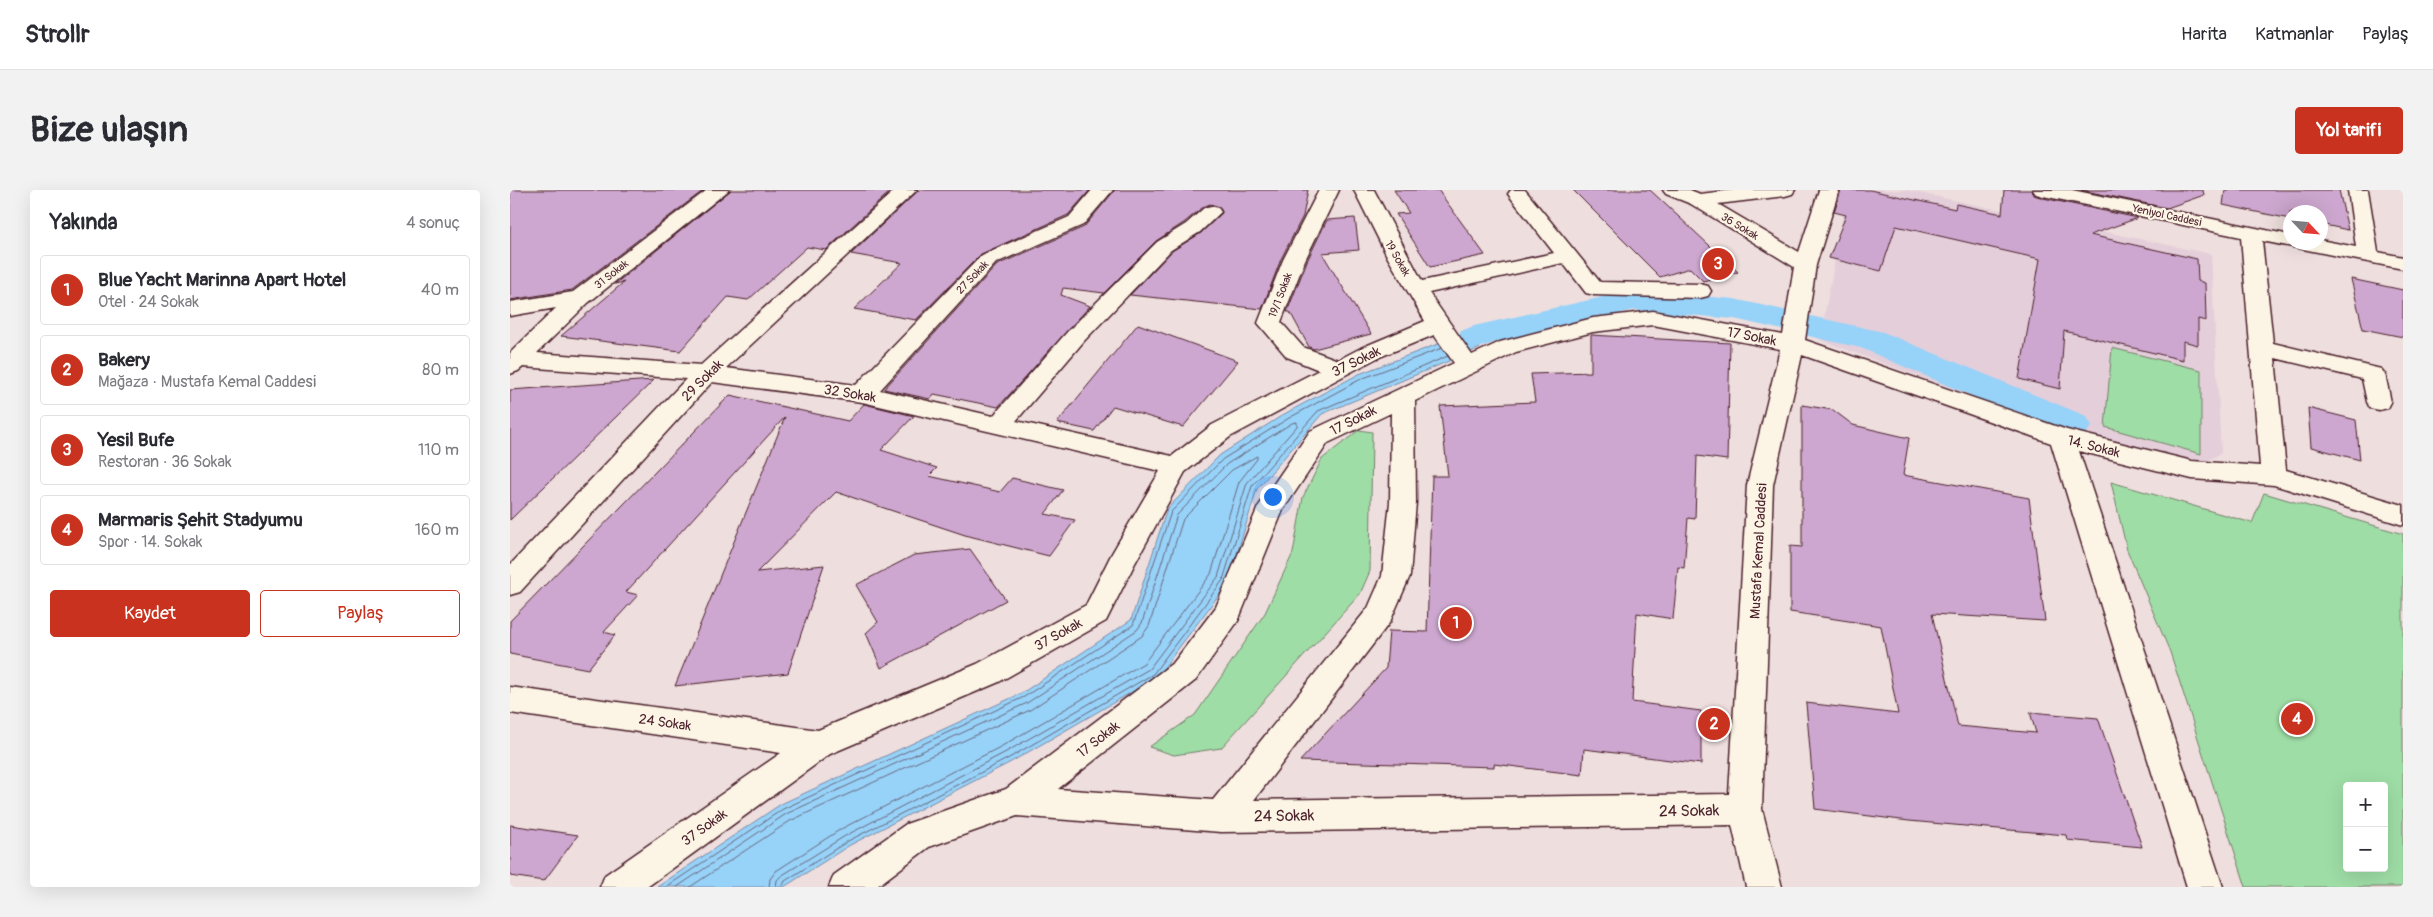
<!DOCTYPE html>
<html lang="tr">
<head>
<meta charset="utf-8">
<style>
  body { margin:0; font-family:Pangolin,sans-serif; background:#f2f2f3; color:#2b2b33 }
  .controls { position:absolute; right:15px; bottom:15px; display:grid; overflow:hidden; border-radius:5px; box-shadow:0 5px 20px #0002 }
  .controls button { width:45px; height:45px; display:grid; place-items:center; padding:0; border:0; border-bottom:1px solid #e1e1e2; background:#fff; color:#2b2b33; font:25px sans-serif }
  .compass { position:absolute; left:1773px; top:15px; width:45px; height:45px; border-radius:50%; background:#fff; box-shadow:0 5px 20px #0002; rotate:116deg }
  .you { position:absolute; left:762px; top:306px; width:18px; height:18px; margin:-12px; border:4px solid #fff; border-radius:50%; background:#1a73e8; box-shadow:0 0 0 8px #1a73e833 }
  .badge { display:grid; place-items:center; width:32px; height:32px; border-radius:50%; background:#c8321e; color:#fff; font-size:16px; font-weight:700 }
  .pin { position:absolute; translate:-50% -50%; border:2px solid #fff; box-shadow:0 1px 5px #0006 }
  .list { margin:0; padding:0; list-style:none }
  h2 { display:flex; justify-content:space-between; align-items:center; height:65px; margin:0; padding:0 20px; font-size:21px }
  h2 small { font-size:16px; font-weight:400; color:#7c7c81 }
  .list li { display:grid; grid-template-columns:32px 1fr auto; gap:15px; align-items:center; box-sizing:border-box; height:70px; margin:0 10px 10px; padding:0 10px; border:1px solid #e1e1e2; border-radius:5px }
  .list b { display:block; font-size:19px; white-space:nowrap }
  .list p { margin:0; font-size:16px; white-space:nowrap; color:#7c7c81 }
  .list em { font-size:16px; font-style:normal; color:#7c7c81 }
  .actions { display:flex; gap:10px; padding:15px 20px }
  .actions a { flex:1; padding:11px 0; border:1px solid #c8321e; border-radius:5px; text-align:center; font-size:18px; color:#c8321e }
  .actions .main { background:#c8321e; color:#fff }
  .map { position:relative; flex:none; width:1893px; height:697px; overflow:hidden; border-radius:5px }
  header { display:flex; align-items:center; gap:30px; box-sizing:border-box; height:70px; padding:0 25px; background:#fff; border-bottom:1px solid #e1e1e2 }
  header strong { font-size:24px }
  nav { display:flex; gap:28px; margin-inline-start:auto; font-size:18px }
  .intro { display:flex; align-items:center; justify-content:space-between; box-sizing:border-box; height:120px; padding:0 30px }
  h1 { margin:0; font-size:35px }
  .button { padding:12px 22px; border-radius:5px; background:#c8321e; color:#fff; font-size:18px; font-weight:700 }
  main { display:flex; gap:30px; padding:0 30px }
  aside { flex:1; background:#fff; border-radius:5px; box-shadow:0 5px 20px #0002 }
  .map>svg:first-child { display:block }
  .built { fill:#e4ceda }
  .green { fill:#9edda6; stroke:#747e68; fill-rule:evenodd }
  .water { fill:#97d2f8; stroke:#788aa6 }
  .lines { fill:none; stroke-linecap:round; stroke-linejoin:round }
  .shore { stroke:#69677d; stroke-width:1 }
  .canal { fill:#97d2f8; fill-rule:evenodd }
  .building { fill:#cda7cf; stroke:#4a1f2b }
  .minor-casing { stroke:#4a1f2b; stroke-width:3 }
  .minor { fill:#fcf5e5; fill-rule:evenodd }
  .labels { text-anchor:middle; stroke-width:4.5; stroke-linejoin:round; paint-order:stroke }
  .far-street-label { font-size:11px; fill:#4a1f2b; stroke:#fcf5e5 }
  .street-label { font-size:14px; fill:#4a1f2b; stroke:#fcf5e5 }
  .near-street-label { font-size:16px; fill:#4a1f2b; stroke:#fcf5e5 }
</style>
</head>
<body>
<header>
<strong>Strollr</strong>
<nav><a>Harita</a><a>Katmanlar</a><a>Paylaş</a></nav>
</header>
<div class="intro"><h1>Bize ulaşın</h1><a class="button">Yol tarifi</a></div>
<main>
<aside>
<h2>Yakında<small>4 sonuç</small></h2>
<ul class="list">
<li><span class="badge">1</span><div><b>Blue Yacht Marinna Apart Hotel</b><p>Otel · 24 Sokak</p></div><em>40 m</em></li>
<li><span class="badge">2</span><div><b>Bakery</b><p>Mağaza · Mustafa Kemal Caddesi</p></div><em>80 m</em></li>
<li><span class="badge">3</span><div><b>Yesil Bufe</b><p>Restoran · 36 Sokak</p></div><em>110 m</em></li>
<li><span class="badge">4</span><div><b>Marmaris Şehit Stadyumu</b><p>Spor · 14. Sokak</p></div><em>160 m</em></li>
</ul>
<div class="actions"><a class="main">Kaydet</a><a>Paylaş</a></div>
</aside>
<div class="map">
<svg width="1893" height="697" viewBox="0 0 1893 697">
  <rect width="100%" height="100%" fill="#eedede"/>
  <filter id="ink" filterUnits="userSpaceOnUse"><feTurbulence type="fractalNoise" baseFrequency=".02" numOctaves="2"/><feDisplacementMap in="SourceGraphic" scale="10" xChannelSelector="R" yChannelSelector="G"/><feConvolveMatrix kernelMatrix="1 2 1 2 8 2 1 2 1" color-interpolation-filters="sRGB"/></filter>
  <g filter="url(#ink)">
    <path class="built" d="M1338,0H1395L1701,64L1711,263L1682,280L1539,234L1310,150Z"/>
    <path class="green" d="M1602,158L1691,180V264L1595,237Z
      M849,240L862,242L860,381L850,404L711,558L664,565L639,557L685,525L755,423L783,363L793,307L812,269Z
      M1601,292L1742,333L1754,303L1893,344V697H1736L1660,462L1617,360ZM1837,596H1874V678H1837Z"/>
    <path class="water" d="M949,146L963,149L970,158L812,224L747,299L718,393L646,488L501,572L340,655L274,697H147L271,614L512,503L621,430L657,319L710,265L776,223L849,184Z"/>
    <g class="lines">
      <path class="shore" d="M156,697L273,619L514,507L623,435L661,322L713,269L779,228L851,189L932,158
        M167,697L276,624L517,513L627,440L632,433L667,325L717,274L782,233L787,232V236L737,293L708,387L639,479L496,562L335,646L271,686L267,690L266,697
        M180,697L280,631L520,520L632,446L639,436L673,329L722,280L747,266V269L729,292L701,384L634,473L492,556L331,639L266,681L260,689L259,697
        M272,697L275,691L338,651L499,568L643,484L713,390L742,296L808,221L938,166"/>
      <path class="canal" d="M1124,100L1224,109L1373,142L1576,226L1582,235L1576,244L1563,248L1550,244L1351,158L1224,129L1124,120L986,152L963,160L951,157L946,149L951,141L964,136Z"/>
    </g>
    <path class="building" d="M0,0H194L62,100L0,110Z
      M221,0H382L316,60L297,57L238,110L218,107L170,161L51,146L114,92L105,94Z
      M409,0H580L558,25L471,64L406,130L344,119L392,73L341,64Z
      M605,0H798L793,26L771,69L752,119L620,105L662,61L691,43L712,23L710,17L700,14L693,17L675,32L646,51L594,103L553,98L551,105L580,116L488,217L424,204L420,209L374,199L487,75L574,37Z
      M884,0H928L975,65L920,77L886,24L899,23Z
      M1063,0H1140L1228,82L1193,91L1180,78L1150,87Z
      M1331,0H1360L1445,19L1446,14L1492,24L1494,0H1521L1524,5L1533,8L1628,28L1580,45L1687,69L1688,91L1695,93L1696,131L1688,129V155L1673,151V170L1554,141L1550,199L1509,189L1530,69L1386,36L1371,81L1319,68L1336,25L1324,22Z
      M1571,0H1693L1694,5L1657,18Z
      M1715,0H1829L1838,40L1810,34V22H1780V29L1713,15Z
      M845,28L849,60L812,63L861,144L804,159L799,157L780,122H777L797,71L817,30Z
      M1841,89L1893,100V147L1853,139Z
      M628,134L728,171L673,237L603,216L584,241L547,233Z
      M1081,145L1220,153L1217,270L1187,266L1185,329L1178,328L1174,378L1168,377L1163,429L1127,423L1122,512L1191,521V574L1074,559L1072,585L984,574V577L790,571L876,478L879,441L917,442L922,286H938L930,216L1025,212L1021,184L1081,182Z
      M144,190L0,330V200Z
      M220,205L338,231L354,214L404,226L371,260L427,278L419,286L490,302L502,288L553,300L535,324L565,330L539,366L455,345L326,302L247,382L314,375L278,483L165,496L275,227L116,402L128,405L94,442L105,445L78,479L0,464V431Z
      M1292,215L1323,220L1343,235L1399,248L1393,285L1519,308L1535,431L1422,424L1448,536L1526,543L1520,522L1588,528L1632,657L1557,650L1556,645L1399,631L1305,619L1296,513L1388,524L1371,436L1280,422V356L1292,357Z
      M1798,218L1846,230L1850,270L1801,257Z
      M460,359L496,410L371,478L356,443L368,432L346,395L404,365Z
      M0,635L68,645L34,691L0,686Z"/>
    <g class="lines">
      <g class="minor-casing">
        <path id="minor" d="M197,0H219L78,113L27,163L191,175L385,0H407L216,178L346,195L472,65L559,27L582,0H603L573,35L486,73L370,200L483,226L558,141L647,52L676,34L694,18L701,16L708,18L711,22L690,42L661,60L574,151L506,231L662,266L702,235L809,180L777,167L748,133L773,70L809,0H829L795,70L771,132L793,157L828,170L851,158L915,131L878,68L844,0H864L912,91L1044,63L998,4L1001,0H1015L1090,92L1190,94L1198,96L1201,101L1198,106L1190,108L1084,105L1076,103L1053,73L919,103L962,165L990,152L1083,128L1143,121L1273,145L1284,77L1181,14L1156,4L1153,0H1180L1190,4L1224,0H1285L1282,4L1275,6L1208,14L1289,62L1309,0H1329L1306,75L1295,150L1557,240L1682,271L1750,276L1731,47L1533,6L1526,4L1523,0H1562L1780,45V52H1810V50L1846,57L1838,0H1858L1868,62L1893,67V79L1752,51L1763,153L1871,179L1875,184L1881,212L1878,218L1869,220L1860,218L1857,212L1852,189L1765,168L1776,280L1893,315V335L1764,295L1682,289L1569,261L1713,697H1677L1541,253L1292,165L1263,295L1252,619L1272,697H1236L1222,635L711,642L507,626L419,657L366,697H319L324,685L396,634L496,599L664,472L706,417L748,317L800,241L944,173L924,145L867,168L720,247L675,282L624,375L596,431L489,492L320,564L137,697H90L95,685L271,563L0,523V497L308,540L467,474L576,415L601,365L650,281L352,212L202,192L10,402L0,405V375L176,189L13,177L8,181L0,184V163L46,118L0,126V112L63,102ZM1143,135L1270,159L1237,295L1219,604L744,610L880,432L900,386L906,312L905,211L1006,162L1083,142ZM881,223L880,312L872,386L858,418L703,610L548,599L686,490L728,431L773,320L818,253Z"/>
      </g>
      <use href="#minor" class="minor"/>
    </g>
  </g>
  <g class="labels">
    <g class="far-street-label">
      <text transform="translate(1657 25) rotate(12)" y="4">Yeniyol Caddesi</text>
      <text transform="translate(1230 36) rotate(31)" y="4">36 Sokak</text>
      <text transform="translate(888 68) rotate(60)" y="4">19 Sokak</text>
      <text transform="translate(101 84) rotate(-38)" y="4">31 Sokak</text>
      <text transform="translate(462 87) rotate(-46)" y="4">27 Sokak</text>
      <text transform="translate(770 105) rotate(-69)" y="4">19/1 Sokak</text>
    </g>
    <g class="street-label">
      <text transform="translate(1242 146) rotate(11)" y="5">17 Sokak</text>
      <text transform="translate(846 171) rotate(-26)" y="5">37 Sokak</text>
      <text transform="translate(192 190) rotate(-45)" y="5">29 Sokak</text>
      <text transform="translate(340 203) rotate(9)" y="5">32 Sokak</text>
      <text transform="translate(843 230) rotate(-27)" y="5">17 Sokak</text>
      <text transform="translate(1584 256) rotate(14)" y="5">14. Sokak</text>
      <text transform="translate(1248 361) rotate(-87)" y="5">Mustafa Kemal Caddesi</text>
      <text transform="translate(548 444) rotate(-29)" y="5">37 Sokak</text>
      <text transform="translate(155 532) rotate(8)" y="5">24 Sokak</text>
      <text transform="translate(588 549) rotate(-38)" y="5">17 Sokak</text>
      <text transform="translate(194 637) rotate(-36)" y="5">37 Sokak</text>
    </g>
    <g class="near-street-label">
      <text transform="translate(1179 620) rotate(-1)" y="6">24 Sokak</text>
      <text transform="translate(774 625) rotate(-1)" y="6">24 Sokak</text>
    </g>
  </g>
</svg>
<div class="controls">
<button>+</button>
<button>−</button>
</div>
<svg class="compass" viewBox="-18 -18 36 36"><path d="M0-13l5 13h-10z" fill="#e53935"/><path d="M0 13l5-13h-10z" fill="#7c7c81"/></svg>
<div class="you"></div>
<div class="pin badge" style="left:946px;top:433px">1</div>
<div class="pin badge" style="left:1204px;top:534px">2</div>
<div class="pin badge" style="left:1208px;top:74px">3</div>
<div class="pin badge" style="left:1787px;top:529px">4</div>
</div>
</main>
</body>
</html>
